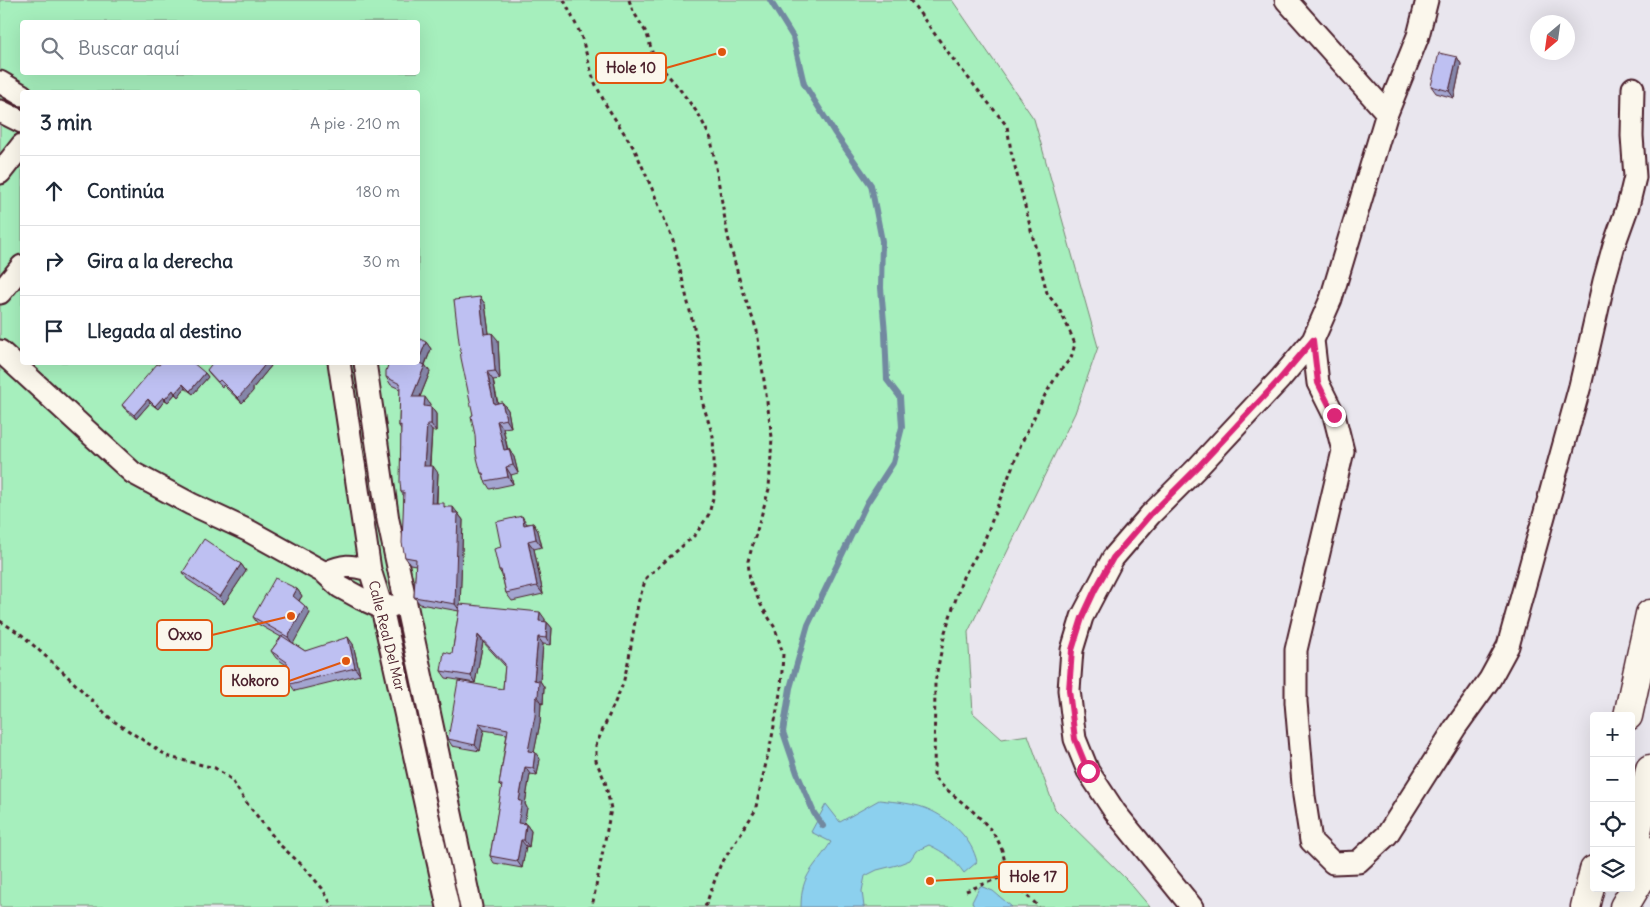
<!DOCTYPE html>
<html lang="es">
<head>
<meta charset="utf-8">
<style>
  body { margin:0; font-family:Delius,sans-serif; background:#f2f2f3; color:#1f2937 }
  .controls { position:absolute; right:15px; bottom:15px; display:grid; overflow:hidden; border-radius:5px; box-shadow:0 5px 20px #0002 }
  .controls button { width:45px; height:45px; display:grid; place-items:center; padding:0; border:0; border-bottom:1px solid #e0e1e3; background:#fff; color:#1f2937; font:25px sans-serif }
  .compass { position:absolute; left:1530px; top:15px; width:45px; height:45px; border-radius:50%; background:#fff; box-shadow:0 5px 20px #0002; rotate:209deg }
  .stop { position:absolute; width:15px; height:15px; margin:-11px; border:4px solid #db2777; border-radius:50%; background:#fff }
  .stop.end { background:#db2777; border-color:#fff; box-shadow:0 1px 5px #0008 }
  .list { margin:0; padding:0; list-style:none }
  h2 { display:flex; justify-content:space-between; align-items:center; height:65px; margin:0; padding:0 20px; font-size:21px }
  h2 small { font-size:16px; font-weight:400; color:#747a83 }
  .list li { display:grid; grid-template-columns:32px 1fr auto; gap:15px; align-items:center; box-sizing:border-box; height:70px; padding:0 20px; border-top:1px solid #e0e1e3 }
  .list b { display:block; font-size:19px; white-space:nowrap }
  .list em { font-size:16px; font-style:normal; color:#747a83 }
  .icon { flex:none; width:28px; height:28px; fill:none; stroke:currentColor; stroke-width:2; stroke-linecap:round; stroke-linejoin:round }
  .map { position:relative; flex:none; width:1650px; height:907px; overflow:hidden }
  .search { position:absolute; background:#fff; box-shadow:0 5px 20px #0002; left:20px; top:20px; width:400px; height:55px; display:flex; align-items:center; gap:12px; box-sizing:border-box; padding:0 18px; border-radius:5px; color:#747a83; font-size:19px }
  .panel { position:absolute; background:#fff; box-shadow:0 5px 20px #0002; left:20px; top:90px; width:400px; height:275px; border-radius:5px }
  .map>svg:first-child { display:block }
  .green { fill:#a6efbd; stroke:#788774; fill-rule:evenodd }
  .water { fill:#8cd0ee; stroke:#7289a0 }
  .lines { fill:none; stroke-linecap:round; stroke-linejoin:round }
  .stream { stroke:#7289a0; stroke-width:6 }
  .minor-casing { stroke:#4a1f2b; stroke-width:25 }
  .highway-casing { stroke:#4a1f2b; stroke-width:31 }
  .path { stroke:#4a1f2b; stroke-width:3; stroke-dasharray:4 4; stroke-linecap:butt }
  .minor { stroke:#fbf7ec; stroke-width:21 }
  .highway { stroke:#fbf7ec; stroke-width:28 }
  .wall { fill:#a3a5d0; stroke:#4a1f2b }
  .shaded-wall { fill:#8586a9; stroke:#4a1f2b }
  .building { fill:#bec0f2; stroke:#4a1f2b }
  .route { stroke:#db2777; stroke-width:6 }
  .labels { text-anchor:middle; stroke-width:5; stroke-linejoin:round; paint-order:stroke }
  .street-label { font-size:14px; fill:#4a1f2b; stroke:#fbf7ec }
  .leader { fill:none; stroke:#e0560e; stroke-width:2 }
  .callout-dot { fill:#e0560e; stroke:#fbf7ec; stroke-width:2 }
  .callout { fill:#fbf7ec; stroke:#e0560e; stroke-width:2 }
  .callout-label { font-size:15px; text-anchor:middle; font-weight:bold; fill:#4a1f2b }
</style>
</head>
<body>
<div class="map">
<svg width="1650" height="907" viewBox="0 0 1650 907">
  <rect width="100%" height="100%" fill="#e9e6ee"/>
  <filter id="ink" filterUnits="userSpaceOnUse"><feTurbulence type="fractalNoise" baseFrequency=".02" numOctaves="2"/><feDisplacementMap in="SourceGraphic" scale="10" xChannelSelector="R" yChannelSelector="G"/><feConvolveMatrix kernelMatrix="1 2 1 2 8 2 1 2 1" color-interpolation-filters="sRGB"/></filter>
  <g filter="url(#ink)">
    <path class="green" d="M0,0H952L1034,119L1098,347L1075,413L968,632L973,713L1002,739L1028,735L1055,809L1128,881L1150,907H0ZM22,22H418V72H22ZM22,92H418V362H22Z"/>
    <path class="water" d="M879,800C896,802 916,803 932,811C952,821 972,839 977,862L964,873C955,860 944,852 929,845L916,851L910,860L897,865L877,870L865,876L862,891L864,907H801C801,873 815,868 831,842L811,832L826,804L840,822Z
      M980,886L993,891L1012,907H974L972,902Z"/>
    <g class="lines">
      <path class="stream" d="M770,0L793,37L804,84L834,132L871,185L882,241L881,288L885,333L887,380L900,397L902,427L893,463L867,503L808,625L790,688L783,732L797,773L814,813L823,826"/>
      <g class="minor-casing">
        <path id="minor" d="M1286,0L1387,113
          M0,82L22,95
          M0,111L22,122
          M0,173L22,145
          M0,293L22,266
          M1313,340L1318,383L1334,415L1343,451L1296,650V702L1304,796L1311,841L1333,863L1358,862L1387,835L1455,728L1490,679L1508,646L1580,386L1604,281L1614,245L1628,206L1635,177L1632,136L1633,88
          M0,351L133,473L191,504L249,531L325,573L340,587L362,599L382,608L392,606
          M339,362L370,570L382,608L448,907
          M365,362L388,520L471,907
          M325,573C344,564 349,565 370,570
          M1192,907L1115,812L1088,771L1075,739L1069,690L1072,650L1082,617L1113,558L1150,515L1198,467L1280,379L1313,340L1331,299L1387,113L1418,36L1427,0"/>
      </g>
      <g class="highway-casing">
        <path id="highway" d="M1628,716L1650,614
          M1631,861L1650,769
          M1585,907L1594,870
          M1624,907L1640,880L1650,851"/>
      </g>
      <path class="path" d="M564,0L581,35L594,81L606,105L635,150L653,191L673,241L697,340L702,372V401L713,436L714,460V494L709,514L696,534L646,578L638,603L629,658L623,684L596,745V761L605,781L611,809L592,907
        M629,0L633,11L647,34L654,59L678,87L699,115L711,139L728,237L740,282L757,331L772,437L769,489L748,561L750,581L761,605L775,628L783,654L781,688L772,737L755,811L720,866L705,907
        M910,0L953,59L1007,126L1011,151L1047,293L1059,309L1067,325L1075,344L1071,358L1059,372L1045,395L1021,444L983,544L963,577L945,632L935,682L934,778C953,797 980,813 995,836C1004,849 1003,859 1008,872C1013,884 1030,898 1039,907
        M0,621L22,635L63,672L112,720L169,757L215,768L231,779L246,802L280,845L303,866L322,888L333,907
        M966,891L1009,874"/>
      <use href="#minor" class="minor"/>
      <use href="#highway" class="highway"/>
    </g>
    <path class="wall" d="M1457,57L1461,64L1454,98L1436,93L1431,86Z
      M480,297L485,304L489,333L498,340L500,379L493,380L498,403L502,402L508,410L511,427L503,428L508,450L514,457L518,473L511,475L513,484L490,489L485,481L484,477L481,473L473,415Z
      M426,342L431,349L425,365L430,372L420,397L430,404L429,407H431L436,414V431H432L430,466L438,473L437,503L458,513L463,520L460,606L545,619V622H547L552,628L551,645L543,644L540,681L544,687L543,704L541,703L540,723L534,752L540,759L537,775L530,774L525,804L527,808L524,824H526L531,831L529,847L526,846L522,868L494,863L490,856L502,788L499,785L507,734L484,730L480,751L452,746L448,739L503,689L505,666L483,642L475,683L446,678L441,671L452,654L459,611L420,604L414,597L416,565L410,564L405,557L404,496L401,492V429L399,426L400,389L391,385L386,377Z
      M159,365L205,373L208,377L193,394L185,388L178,397L175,394L168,402L165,400L158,409L150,403L136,419L124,408L122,405Z
      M271,366L253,388V391L242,403L223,385L222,387L210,374L207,370Z
      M533,523L538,531L542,547L534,549L543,594L512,601L506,593L502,575L499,570L501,547L527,524Z
      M241,564L246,571L224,604L187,579L183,572Z
      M297,589L302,596L299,601L305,606L310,613L293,643L305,651L353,644L360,675L295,691L290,684L288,666L276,658L271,651L281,637L258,624L253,617Z"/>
    <path class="shaded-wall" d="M1457,57L1461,64L1454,98L1449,91Z
      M480,297L485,304L490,341L484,334Z
      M492,333L498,340L500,379L495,371Z
      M426,342L431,349L423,369L418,362Z
      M267,362H269L271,366L253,388V391L242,403L238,398L250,383Z
      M425,365L430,372L417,404L412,397Z
      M487,372L493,380L499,412L494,404Z
      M205,373L208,377L193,394L190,391Z
      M183,384L185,388L178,397L175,393Z
      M173,390L175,394L168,402L165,399Z
      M163,397L165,400L158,409L155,406Z
      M425,397L430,404L429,414L424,406Z
      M148,399L150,403L136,419L134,415Z
      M502,402L508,410L511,427L506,419Z
      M431,407L436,414V431L431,424Z
      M497,421L503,428L509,458L504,450Z
      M427,424L432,431L429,473L424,466Z
      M509,449L514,457L518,473L513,465Z
      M433,466L438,473L436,510L431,503Z
      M506,467L511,475L513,484L508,477Z
      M453,507L463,520L460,611L455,604Z
      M522,516L527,524L530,533L524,525Z
      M533,523L538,531L542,547L536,539Z
      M528,541L534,549L543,594L537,586Z
      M241,564L246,571L224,604L220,597Z
      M297,589L302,596L297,603L293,596Z
      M305,606L310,613L293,644L288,637Z
      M540,612L545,619L544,628L539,621Z
      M547,622L552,628L551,645L546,638Z
      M478,635L483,642L475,683L471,676Z
      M348,637L353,644L360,675L355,668Z
      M538,637L543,644L540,681L544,687L543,704L538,697L534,680Z
      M536,697L541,703L540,723L533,758L528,751Z
      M479,723L484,730L480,751L475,745Z
      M535,752L540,759L537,775L533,768Z
      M525,767L530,774L525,804L527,808L523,830L518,823L519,801Z
      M526,824L531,831L529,847L524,840Z
      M521,840L526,846L522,868L517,861Z"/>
    <path class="building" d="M1439,53L1457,57L1449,91L1431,86Z
      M480,297L484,334L492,333L495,371L487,372L494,404L502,402L506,419L497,421L504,450L509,449L513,465L506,467L508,477L485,481L483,473H481L476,454L475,435L471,416L473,415L461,358L454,300Z
      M418,338L426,342L418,362L425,365L412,397H425L424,406L431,407V424H427L424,466H433L431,503H444V507H453V513H458L455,604L414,597L416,559L405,557L402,543L404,492H401L400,482L401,425L399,426L400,384L386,377V371L389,362H418Z
      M161,362H192L205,373L190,391L183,384L175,393L173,390L165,399L163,397L155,406L148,399L134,415L122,405L157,364L159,365Z
      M213,362H267L250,383L249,386L238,398L220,380L218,382L207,370Z
      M522,516L524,525L533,523L536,539L528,541L537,586L506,593L501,570H499L494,549L501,547L496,522Z
      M204,539L241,564L220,597L183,572Z
      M275,578L297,589L293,596L305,606L288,637L253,617Z
      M460,604L540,612L539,621L547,622L546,638L538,637L534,680L539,681L538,697H536L535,716L528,751L535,752L533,768L525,767L519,801H522L518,823L526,824L524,840H521L517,861L490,856L502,785H499L508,729L479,723L475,745L448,739L458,681L503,689L505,664L478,635L471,676L441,671L444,652L452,654Z
      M282,636L305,651L348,637L355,668L290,684L287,662L271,651Z"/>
  </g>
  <g class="lines" filter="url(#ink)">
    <path class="route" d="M1088,771L1075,739L1069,690L1072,650L1082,618L1095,590L1113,558L1150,515L1198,467L1280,379L1313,340L1318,383L1334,415"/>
  </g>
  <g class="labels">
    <g class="street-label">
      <text transform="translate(387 636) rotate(76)" y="5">Calle Real Del Mar</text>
    </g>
  </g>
  <path class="leader" d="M722 52L666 68M291 616L212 635M346 661L289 681M930 881L999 877"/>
  <g class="callout-dot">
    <circle cx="722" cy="52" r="5"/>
    <circle cx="291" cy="616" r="5"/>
    <circle cx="346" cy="661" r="5"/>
    <circle cx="930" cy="881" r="5"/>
  </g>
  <g class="callout">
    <rect x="596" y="53" width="70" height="30" rx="5"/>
    <rect x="157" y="620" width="55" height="30" rx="5"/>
    <rect x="221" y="666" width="68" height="30" rx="5"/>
    <rect x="999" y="862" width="68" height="30" rx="5"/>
  </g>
  <g class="callout-label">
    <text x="631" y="73">Hole 10</text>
    <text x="185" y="640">Oxxo</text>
    <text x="255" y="686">Kokoro</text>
    <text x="1033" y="882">Hole 17</text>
  </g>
</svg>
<div class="controls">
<button>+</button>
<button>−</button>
<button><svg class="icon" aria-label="locate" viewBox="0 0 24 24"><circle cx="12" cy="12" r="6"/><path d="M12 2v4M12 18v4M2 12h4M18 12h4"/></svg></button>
<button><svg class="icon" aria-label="layers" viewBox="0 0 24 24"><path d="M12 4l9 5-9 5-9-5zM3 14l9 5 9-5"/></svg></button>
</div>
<svg class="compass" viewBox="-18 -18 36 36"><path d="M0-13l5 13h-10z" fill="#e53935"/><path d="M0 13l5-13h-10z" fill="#747a83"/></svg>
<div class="stop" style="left:1088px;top:771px"></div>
<div class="stop end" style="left:1334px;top:415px"></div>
<div class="search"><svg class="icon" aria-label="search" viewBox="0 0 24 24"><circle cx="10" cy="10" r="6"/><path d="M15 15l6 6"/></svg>Buscar aquí</div>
<section class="panel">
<h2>3 min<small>A pie · 210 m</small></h2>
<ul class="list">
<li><svg class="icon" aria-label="ahead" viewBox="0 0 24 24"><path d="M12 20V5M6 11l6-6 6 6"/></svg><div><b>Continúa</b></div><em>180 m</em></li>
<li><svg class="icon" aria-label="right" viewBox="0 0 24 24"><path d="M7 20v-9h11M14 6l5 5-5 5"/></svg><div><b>Gira a la derecha</b></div><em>30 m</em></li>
<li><svg class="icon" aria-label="arrive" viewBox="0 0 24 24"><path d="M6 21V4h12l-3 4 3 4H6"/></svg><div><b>Llegada al destino</b></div></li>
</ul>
</section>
</div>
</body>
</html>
